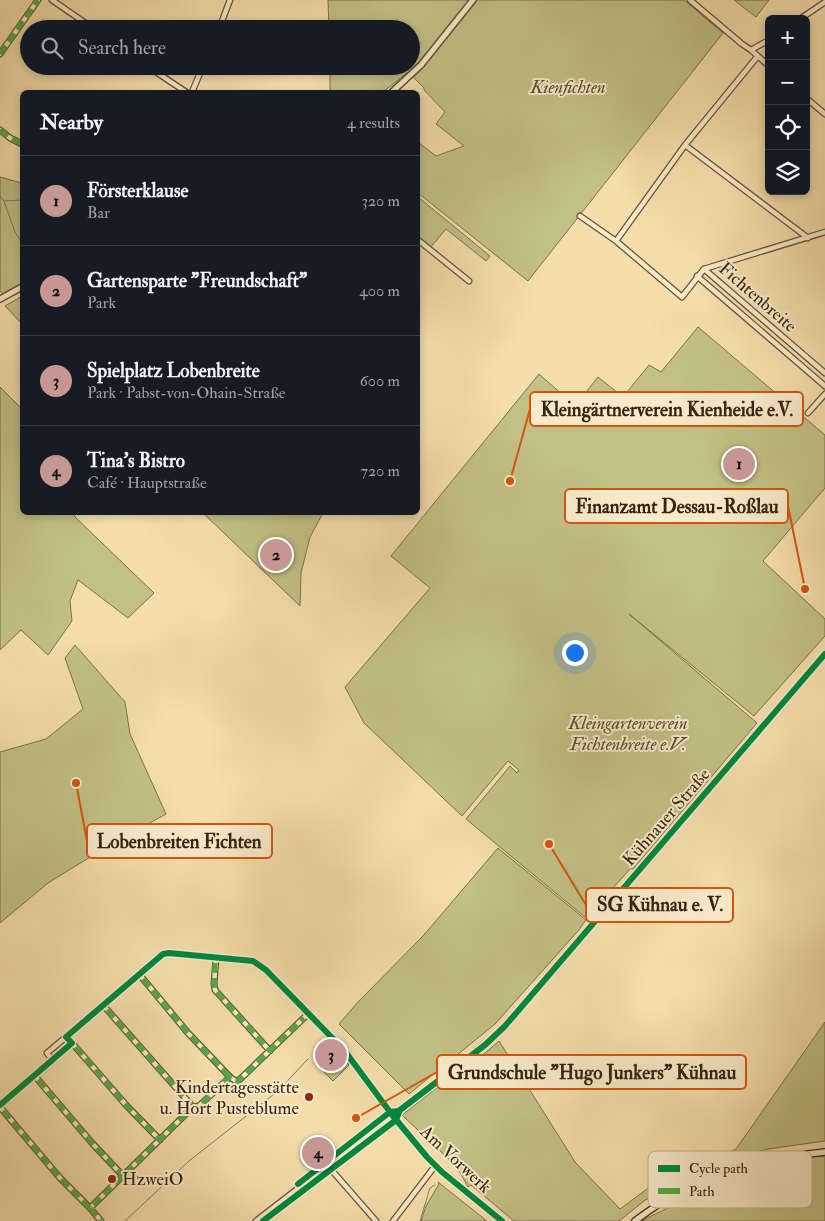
<!DOCTYPE html>
<html lang="en">
<head>
<meta charset="utf-8">
<style>
  body { margin:0; font-family:"IM FELL Double Pica",serif; background:#20242c; color:#f1f3f6 }
  .controls { position:absolute; right:15px; top:15px; display:grid; overflow:hidden; border-radius:8px; box-shadow:0 2px 8px #0003 }
  .controls button { width:45px; height:45px; display:grid; place-items:center; padding:0; border:0; border-bottom:1px solid #363941; background:#171b24; color:#f1f3f6; font:25px sans-serif }
  .you { position:absolute; left:574px; top:652px; width:18px; height:18px; margin:-12px; border:4px solid #fff; border-radius:50%; background:#1a73e8; box-shadow:0 0 0 8px #1a73e833 }
  .badge { display:grid; place-items:center; width:32px; height:32px; border-radius:50%; background:#c59692; color:#111; font-size:16px; font-weight:700 }
  .pin { position:absolute; translate:-50% -50%; border:2px solid #fff; box-shadow:0 1px 5px #0006 }
  .list { margin:0; padding:0; list-style:none }
  h2 { display:flex; justify-content:space-between; align-items:center; height:65px; margin:0; padding:0 20px; font-size:21px }
  h2 small { font-size:16px; font-weight:400; color:#9ea1a6 }
  .list li { display:grid; grid-template-columns:32px 1fr auto; gap:15px; align-items:center; box-sizing:border-box; height:90px; padding:0 20px; border-top:1px solid #363941 }
  .list b { display:block; font-size:19px; white-space:nowrap }
  .list p { margin:0; font-size:16px; white-space:nowrap; color:#9ea1a6 }
  .list em { font-size:16px; font-style:normal; color:#9ea1a6 }
  .icon { flex:none; width:28px; height:28px; fill:none; stroke:currentColor; stroke-width:2; stroke-linecap:round; stroke-linejoin:round }
  .map { position:relative; flex:none; width:825px; height:1221px; overflow:hidden }
  .search { position:absolute; background:#171b24; box-shadow:0 2px 8px #0003; left:20px; top:20px; width:400px; height:55px; display:flex; align-items:center; gap:12px; box-sizing:border-box; padding:0 18px; border-radius:28px; color:#9ea1a6; font-size:19px }
  .panel { position:absolute; background:#171b24; box-shadow:0 2px 8px #0003; left:20px; top:90px; width:400px; height:425px; border-radius:8px }
  .map>svg:first-child { display:block }
  .green { fill:#c2c086; stroke:#7c724b }
  .lines { fill:none; stroke-linecap:round; stroke-linejoin:round }
  .stream { stroke:#767d73; stroke-width:1 }
  .minor-casing { stroke:#655237; stroke-width:7 }
  .tertiary-casing { stroke:#655237; stroke-width:8 }
  .secondary-casing { stroke:#352410; stroke-width:8 }
  .minor { stroke:#f8eac9; stroke-width:4.5 }
  .tertiary { stroke:#f8eac9; stroke-width:5 }
  .secondary { stroke:#f8eac9; stroke-width:5.5 }
  .quiet { stroke:#54aa42; stroke-width:5; stroke-dasharray:10 5; stroke-linecap:butt }
  .cycleway-casing { stroke:#f8eac9; stroke-width:9 }
  .cycleway { stroke:#00873e; stroke-width:6 }
  .poi-dot { fill:#8f2418; stroke:#f8eac9; stroke-width:2 }
  .labels { text-anchor:middle; stroke-width:4; stroke-linejoin:round; paint-order:stroke }
  .park-label { font-size:18px; font-style:italic; fill:#584b2e; stroke:#f8eac9 }
  .street-label { font-size:18px; fill:#352410; stroke:#f8eac9 }
  .poi-label { font-size:18px; fill:#352410; stroke:#f8eac9; text-anchor:end }
  .key { fill:#f8eac9; stroke:#beaf92; stroke-width:1 }
  .key-label { font-size:14px; fill:#352410 }
  .leader { fill:none; stroke:#d6540c; stroke-width:2 }
  .callout-dot { fill:#d6540c; stroke:#f8eac9; stroke-width:2 }
  .callout { fill:#f8eac9; stroke:#d6540c; stroke-width:2 }
  .callout-label { font-size:19px; text-anchor:middle; font-weight:bold; fill:#352410 }
</style>
</head>
<body>
<div class="map">
<svg width="825" height="1221" viewBox="0 0 825 1221">
  <rect width="100%" height="100%" fill="#f5deac"/>
  <filter id="stains"><feTurbulence type="fractalNoise" baseFrequency=".004" numOctaves="4"/><feColorMatrix values="0 0 0 0 .2 0 0 0 0 .09 0 0 0 0 .02 0 0 0 .5 -.17"/></filter>
  <radialGradient id="worn" r=".72"><stop offset=".6" stop-color="#630" stop-opacity="0"/><stop offset="1" stop-color="#630" stop-opacity=".3"/></radialGradient>
  <path class="green" d="M328,0H684L723,33L528,281L418,193V142L436,156L464,146L436,124L445,112L424,90V88L408,72L383,92H330V66H411V29H329Z
    M734,0H769L756,17Z
    M0,177L22,183V283L3,294L0,291Z
    M418,197L490,256L486,261L446,229L431,247L418,236Z
    M22,296V324L5,306Z
    M698,327L825,435V488L763,561L825,619V636L754,716L629,614L757,723L633,869L631,868L586,918L466,819L510,766L517,773L519,770L508,761L462,816L364,723L345,687L430,588L391,556L539,374L575,406L598,377L623,397L649,365L661,372Z
    M0,387L22,409V512L74,513L75,517L154,593L128,618L78,580L70,601L72,621L48,655L21,630L0,650Z
    M203,513H323L310,537L301,573L300,606Z
    M75,645L125,702L130,734L166,814L113,843L48,883L0,923V752L46,739L83,709L65,658Z
    M498,848L586,920L578,931L495,1024L409,1094L339,1024L358,1002L423,936Z
    M825,1022V1141L768,1149L732,1158L703,1168L674,1182L644,1201L619,1221H514L471,1185L468,1187L457,1167L402,1115L472,1060L484,1054L499,1041L575,1162L620,1209L651,1186L736,1149Z
    M331,1046L349,1065L333,1081L315,1063Z
    M825,1156V1221H641L744,1171L783,1160Z
    M438,1182L487,1221H421L426,1206L439,1184Z"/>
  <g class="lines">
    <path class="stream" d="M0,196L4,201L22,200
      M4,201L15,232L22,243
      M125,1221L189,1161L278,1091L308,1059
      M420,1221L430,1188L435,1185"/>
    <g class="minor-casing">
      <path id="minor" d="M52,0L94,29
        M690,0L742,44L751,50L769,66
        M800,19L825,2
        M219,29L230,0
        M751,50L769,40
        M0,54L38,0
        M147,66L186,92
        M192,92L203,66
        M806,98L825,114
        M0,130L10,138L22,144
        M685,145L808,238
        M580,216L616,241L682,297L704,269L825,232
        M418,240L469,281
        M616,241L685,145L757,57
        M704,269L825,373
        M697,276L825,386
        M808,413L825,394
        M216,958L214,984L215,990L270,1051
        M139,974L188,1033L230,1077
        M103,1005L193,1107
        M72,1043L126,1105L160,1140
        M52,1060L47,1053L66,1037
        M34,1075L92,1143L123,1176
        M0,1105L72,1043L66,1037L163,954L169,953L253,961L266,970L344,1050L393,1116L427,1157L442,1172L502,1221
        M0,1107L60,1178L90,1208L193,1107L199,1106L230,1077L237,1082L309,1013
        M328,1166L376,1221
        M90,1208L101,1221
        M256,1221L475,1052L502,1030L825,654
        M393,1221L435,1166"/>
    </g>
    <g class="tertiary-casing">
      <path id="tertiary" d="M392,92L421,65L473,0
        M0,299L22,287"/>
    </g>
    <g class="secondary-casing">
      <path id="secondary" d="M635,1221C695,1175 751,1160 825,1152"/>
    </g>
    <use href="#minor" class="minor"/>
    <use href="#tertiary" class="tertiary"/>
    <use href="#secondary" class="secondary"/>
    <path class="quiet" d="M0,54L38,0
      M0,130L10,138L22,144
      M215,963L214,984L215,990L270,1051
      M143,979L188,1033L230,1077
      M107,1010L193,1107
      M76,1047L126,1105L160,1140
      M38,1080L92,1143L123,1176
      M3,1111L60,1178L90,1208L193,1107L199,1106L230,1077L237,1082L304,1018
      M90,1208L101,1221"/>
    <g class="cycleway-casing">
      <path id="cycleway" d="M0,1105L72,1043L66,1037L163,954L169,953L253,961L266,970L344,1050L393,1116L427,1157L442,1172L502,1221
        M298,1184L390,1112L398,1111
        M263,1221L396,1120L400,1110L485,1045L505,1026L825,654"/>
    </g>
    <use href="#cycleway" class="cycleway"/>
  </g>
  <g class="poi-dot">
    <circle cx="309" cy="1097" r="5"/>
    <circle cx="112" cy="1179" r="5"/>
  </g>
  <g class="labels">
    <g class="park-label">
      <text x="568" y="93">Kienfichten</text>
      <text x="628" y="729">Kleingartenverein<tspan x="628" dy="21">Fichtenbreite e.V.</tspan></text>
    </g>
    <g class="street-label">
      <text transform="translate(758 297) rotate(41)" y="6">Fichtenbreite</text>
      <text transform="translate(666 817) rotate(-49)" y="6">Kühnauer Straße</text>
      <text transform="translate(456 1159) rotate(43)" y="6">Am Vorwerk</text>
    </g>
    <g class="poi-label">
      <text x="299" y="1093">Kindertagesstätte<tspan x="299" dy="21">u. Hort Pusteblume</tspan></text>
      <text x="122" y="1185" text-anchor="start">HzweiO</text>
    </g>
  </g>
  <rect x="648" y="1151" width="164" height="57" rx="8" class="key"/>
  <rect x="658" y="1165" width="22" height="7" fill="#00873e"/>
  <rect x="658" y="1188" width="22" height="6" fill="#54aa42"/>
  <g class="key-label">
    <text x="689" y="1173">Cycle path</text>
    <text x="689" y="1196">Path</text>
  </g>
  <path class="leader" d="M510 481L530 409M805 589L788 506M76 783L87 841M549 844L586 905M356 1118L437 1072"/>
  <g class="callout-dot">
    <circle cx="510" cy="481" r="5"/>
    <circle cx="805" cy="589" r="5"/>
    <circle cx="76" cy="783" r="5"/>
    <circle cx="549" cy="844" r="5"/>
    <circle cx="356" cy="1118" r="5"/>
  </g>
  <g class="callout">
    <rect x="530" y="392" width="273" height="34" rx="5"/>
    <rect x="565" y="489" width="223" height="34" rx="5"/>
    <rect x="87" y="824" width="185" height="34" rx="5"/>
    <rect x="586" y="888" width="147" height="34" rx="5"/>
    <rect x="437" y="1055" width="309" height="34" rx="5"/>
  </g>
  <g class="callout-label">
    <text x="667" y="416">Kleingärtnerverein Kienheide e.V.</text>
    <text x="677" y="513">Finanzamt Dessau-Roßlau</text>
    <text x="179" y="848">Lobenbreiten Fichten</text>
    <text x="660" y="911">SG Kühnau e. V.</text>
    <text x="592" y="1079">Grundschule "Hugo Junkers" Kühnau</text>
  </g>
  <rect width="100%" height="100%" filter="url(#stains)"/>
  <rect width="100%" height="100%" fill="url(#worn)"/>
</svg>
<div class="controls">
<button>+</button>
<button>−</button>
<button><svg class="icon" aria-label="locate" viewBox="0 0 24 24"><circle cx="12" cy="12" r="6"/><path d="M12 2v4M12 18v4M2 12h4M18 12h4"/></svg></button>
<button><svg class="icon" aria-label="layers" viewBox="0 0 24 24"><path d="M12 4l9 5-9 5-9-5zM3 14l9 5 9-5"/></svg></button>
</div>
<div class="you"></div>
<div class="pin badge" style="left:739px;top:464px">1</div>
<div class="pin badge" style="left:276px;top:555px">2</div>
<div class="pin badge" style="left:331px;top:1055px">3</div>
<div class="pin badge" style="left:318px;top:1153px">4</div>
<div class="search"><svg class="icon" aria-label="search" viewBox="0 0 24 24"><circle cx="10" cy="10" r="6"/><path d="M15 15l6 6"/></svg>Search here</div>
<section class="panel">
<h2>Nearby<small>4 results</small></h2>
<ul class="list">
<li><span class="badge">1</span><div><b>Försterklause</b><p>Bar</p></div><em>320 m</em></li>
<li><span class="badge">2</span><div><b>Gartensparte &quot;Freundschaft&quot;</b><p>Park</p></div><em>400 m</em></li>
<li><span class="badge">3</span><div><b>Spielplatz Lobenbreite</b><p>Park · Pabst-von-Ohain-Straße</p></div><em>600 m</em></li>
<li><span class="badge">4</span><div><b>Tina's Bistro</b><p>Café · Hauptstraße</p></div><em>720 m</em></li>
</ul>
</section>
</div>
</body>
</html>
